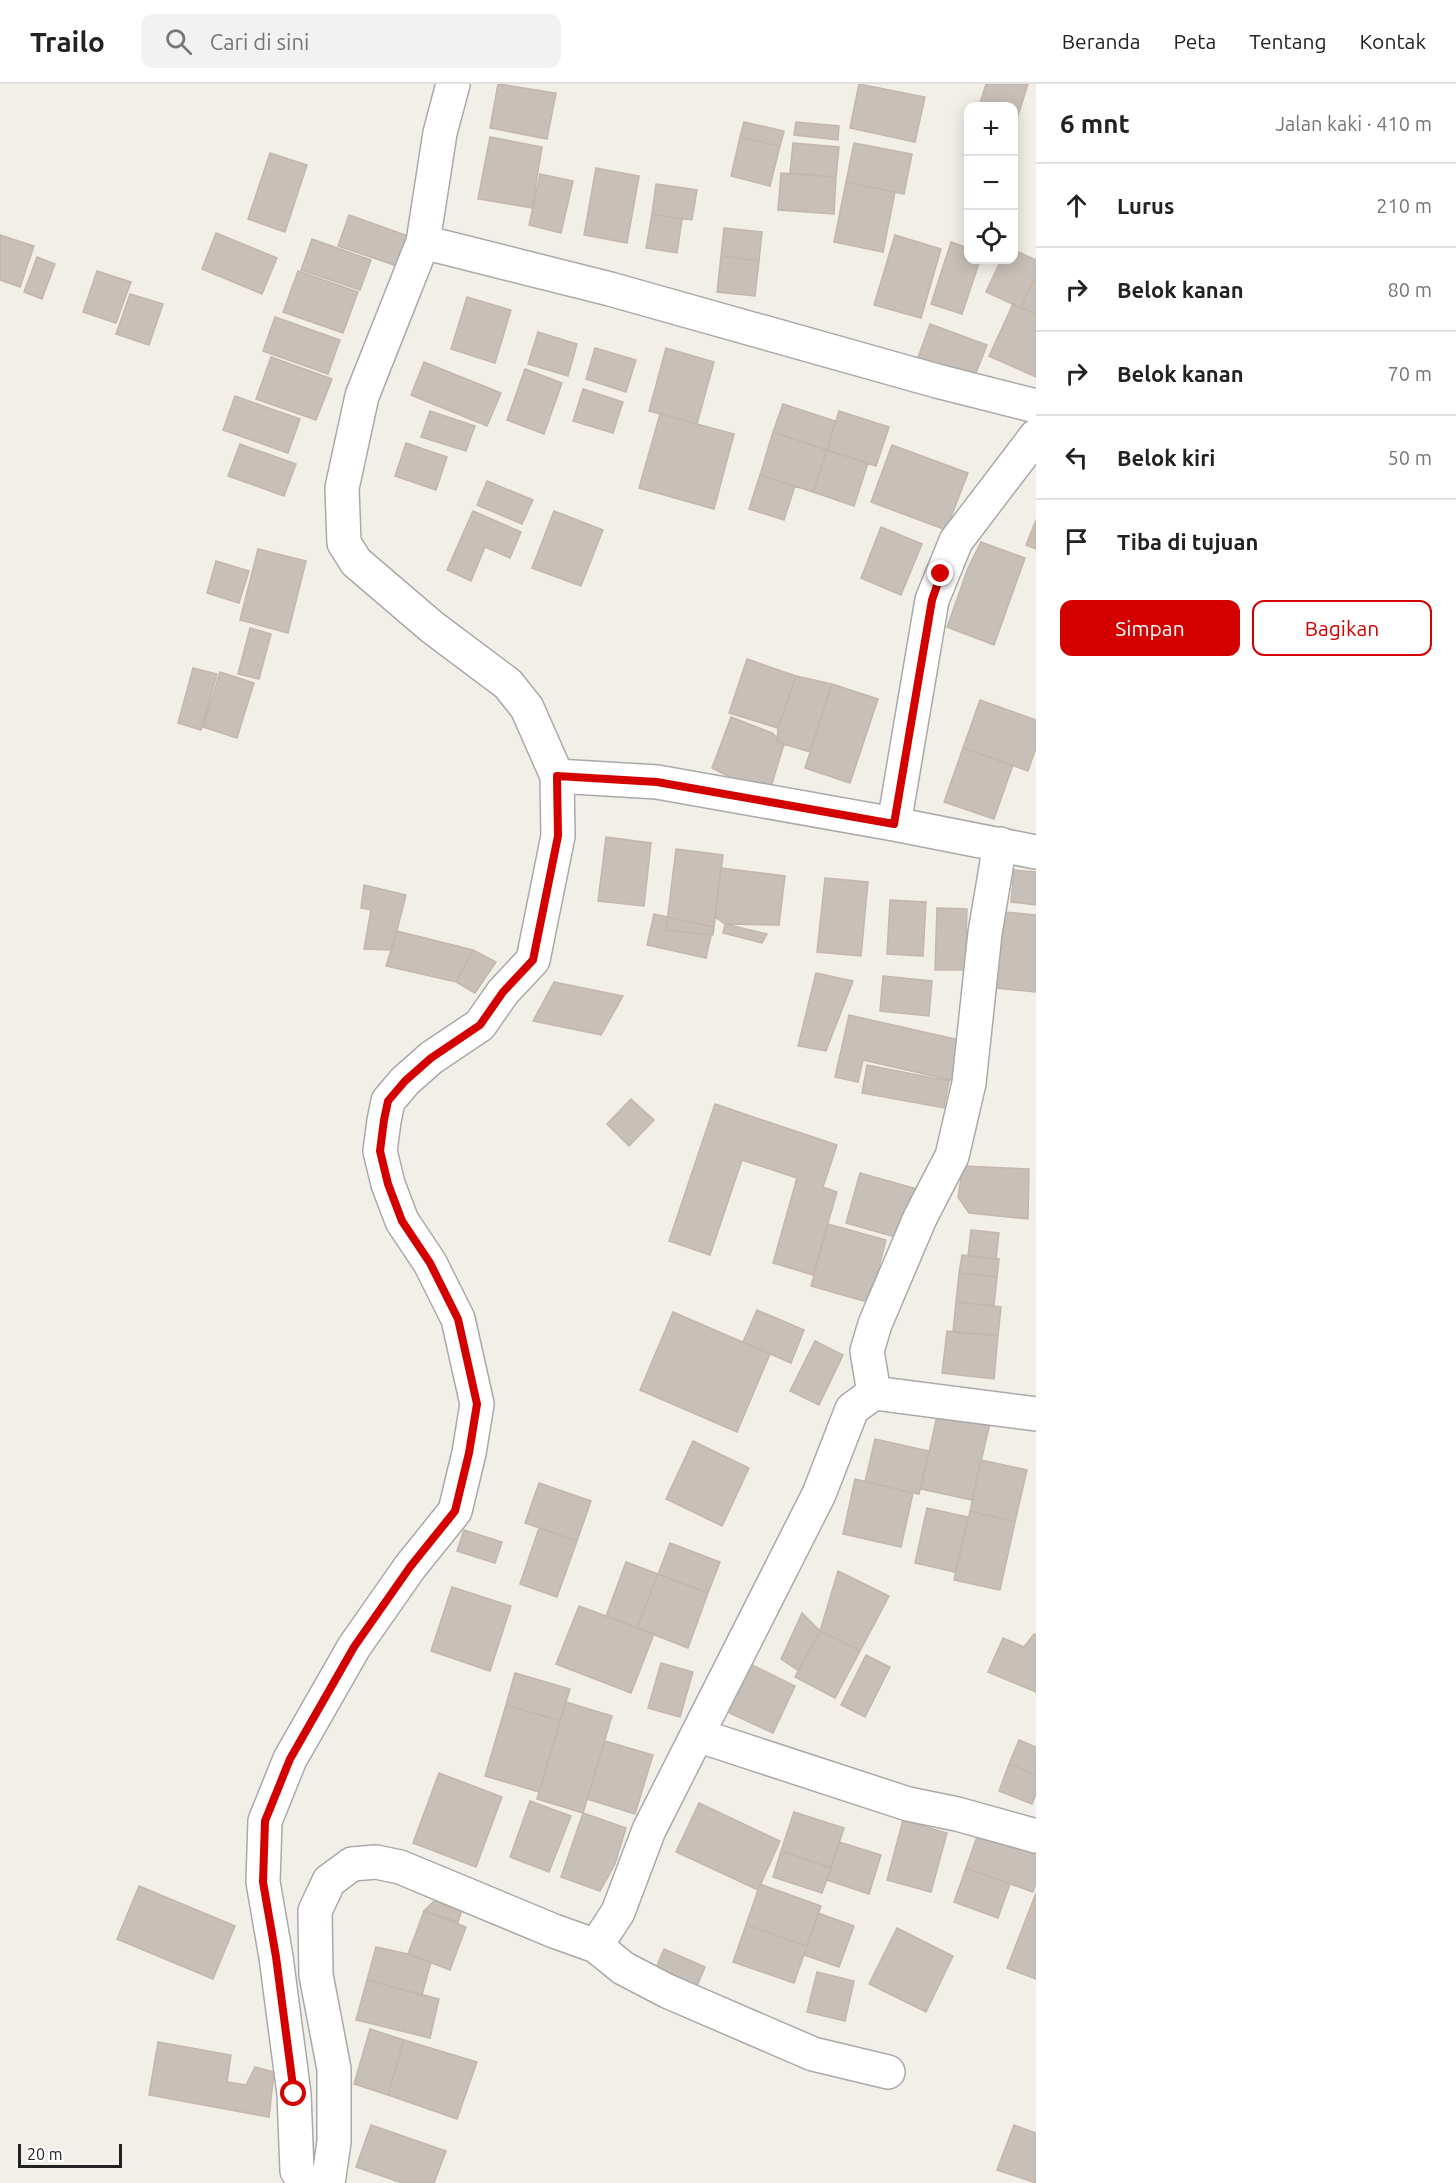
<!DOCTYPE html>
<html lang="id">
<head>
<meta charset="utf-8">
<style>
  body { margin:0; font-family:Ubuntu,sans-serif; background:#f2f2f2; color:#222 }
  .controls { position:absolute; right:18px; top:18px; display:grid; overflow:hidden; border-radius:12px; box-shadow:0 3px 15px #0003 }
  .controls button { width:54px; height:54px; display:grid; place-items:center; padding:0; border:0; border-bottom:2px solid #e0e0e0; background:#fff; color:#222; font:30px sans-serif }
  .scale { position:absolute; left:18px; bottom:15px; width:104px; box-sizing:border-box; padding-left:6px; border:3px solid #222; border-top:0; font-size:16px; line-height:21px; white-space:nowrap; color:#222; -webkit-text-stroke:4px #fff; paint-order:stroke }
  .stop { position:absolute; width:18px; height:18px; margin:-14px; border:4px solid #d40000; border-radius:50%; background:#fff }
  .stop.end { background:#d40000; border-color:#fff; box-shadow:0 2px 6px #0008 }
  .list { margin:0; padding:0; list-style:none }
  h2 { display:flex; justify-content:space-between; align-items:center; height:78px; margin:0; padding:0 24px; font-size:26px }
  h2 small { font-size:20px; font-weight:400; color:#767676 }
  .list li { display:grid; grid-template-columns:39px 1fr auto; gap:18px; align-items:center; box-sizing:border-box; height:84px; padding:0 24px; border-top:2px solid #e0e0e0 }
  .list b { display:block; font-size:22px; white-space:nowrap }
  .list em { font-size:20px; font-style:normal; color:#767676 }
  .actions { display:flex; gap:12px; padding:18px 24px }
  .actions a { flex:1; padding:14px 0; border:2px solid #d40000; border-radius:12px; text-align:center; font-size:21px; color:#d40000 }
  .actions .main { background:#d40000; color:#fff }
  .icon { flex:none; width:33px; height:33px; fill:none; stroke:currentColor; stroke-width:2; stroke-linecap:round; stroke-linejoin:round }
  .map { position:relative; flex:none; width:1036px; height:2099px; overflow:hidden }
  header { display:flex; align-items:center; gap:36px; box-sizing:border-box; height:84px; padding:0 30px; background:#fff; border-bottom:2px solid #e0e0e0 }
  header strong { font-size:28px }
  nav { display:flex; gap:33px; margin-inline-start:auto; font-size:21px }
  .search { width:420px; height:54px; background:#f2f2f2; display:flex; align-items:center; gap:15px; box-sizing:border-box; padding:0 21px; border-radius:12px; color:#767676; font-size:22px }
  main { display:flex }
  aside { flex:1; background:#fff }
  .map>svg:first-child { display:block }
  .building { fill:#c7bfb8; stroke:#c4b6ab; stroke-width:1.5 }
  .lines { fill:none; stroke-linecap:round; stroke-linejoin:round }
  .street-casing { stroke:#a9a9a9; stroke-width:36 }
  .street { stroke:#fff; stroke-width:33 }
  .route { stroke:#d40000; stroke-width:8 }
</style>
</head>
<body>
<header>
<strong>Trailo</strong>
<div class="search"><svg class="icon" aria-label="search" viewBox="0 0 24 24"><circle cx="10" cy="10" r="6"/><path d="M15 15l6 6"/></svg>Cari di sini</div>
<nav><a>Beranda</a><a>Peta</a><a>Tentang</a><a>Kontak</a></nav>
</header>
<main>
<div class="map">
<svg width="1036" height="2099" viewBox="0 0 1036 2099">
  <rect width="100%" height="100%" fill="#f2efe9"/>
  <path class="building" d="M498,0L556,9L547,55L490,44Z
    M859,0L925,13L915,58L850,44Z
    M986,0H1028L1015,41L1014,40V22H979Z
    M744,38L784,47L780,62L740,53Z
    M796,38L839,42L838,56L794,51Z
    M490,53L542,63L532,124L478,115Z
    M740,53L780,62L770,102L731,92Z
    M793,59L839,63L836,93L790,89Z
    M854,59L912,70L904,110L846,98Z
    M270,69L307,81L285,148L248,135Z
    M596,84L639,92L627,159L584,151Z
    M781,89L836,93L834,130L778,126Z
    M540,90L573,97L561,149L529,141Z
    M846,98L895,108L883,168L834,158Z
    M656,100L697,106L692,136L652,130Z
    M652,130L682,135L677,169L646,164Z
    M349,131L408,152L397,182L338,162Z
    M724,144L762,148L759,177L721,172Z
    M216,149L277,174L262,210L202,185Z
    M0,151L34,162L20,203L0,196Z
    M895,151L941,165L921,234L874,221Z
    M312,155L371,176L360,206L301,186Z
    M951,158L968,164V176H980L962,230L931,220Z
    M1014,166L1036,176V191L1021,224L986,208L1001,176H1014Z
    M721,172L759,177L755,212L717,208Z
    M37,173L55,180L42,215L24,208Z
    M97,187L131,198L116,239L83,228Z
    M298,187L358,208L343,249L283,228Z
    M1036,191V230L1021,224Z
    M130,210L163,220L149,261L116,250Z
    M467,213L511,226L495,279L451,265Z
    M1013,220L1036,230V293L989,272Z
    M275,233L340,256L328,290L263,267Z
    M930,240L987,261L971,302L915,282Z
    M538,248L577,260L568,292L528,280Z
    M595,264L636,276L626,308L586,295Z
    M666,264L714,278L697,340L649,327Z
    M271,273L332,295L316,336L256,315Z
    M424,278L501,309L487,342L411,311Z
    M525,285L562,299L544,350L507,336Z
    M583,305L623,318L613,349L573,337Z
    M235,312L300,335L288,369L223,346Z
    M783,320L835,337L827,366L773,348Z
    M430,327L475,342L466,367L421,353Z
    M839,327L889,343L876,382L827,366Z
    M660,330L734,350L714,425L639,404Z
    M773,348L827,366L813,408L760,391Z
    M406,359L447,373L436,406L395,392Z
    M240,360L296,380L284,412L228,392Z
    M892,361L968,389L946,446L871,418Z
    M827,366L868,379L854,422L813,408Z
    M760,391L795,402L784,436L749,425Z
    M487,397L533,416L522,440L477,421Z
    M473,427L521,448L510,474L485,463L471,497L447,486Z
    M554,427L603,446L581,502L532,484Z
    M1036,436V465L1026,461Z
    M881,443L922,460L901,511L861,494Z
    M981,458L1025,474L994,561L947,543L968,484Z
    M258,465L306,477L288,549L240,536Z
    M216,477L249,487L239,519L207,509Z
    M250,544L271,550L259,595L238,590Z
    M747,575L796,592L778,644L729,629Z
    M193,584L217,590L201,646L178,639Z
    M220,588L254,599L237,654L203,643Z
    M796,592L832,600L810,668L777,658L778,644Z
    M832,600L878,615L850,699L805,684Z
    M980,616L1036,636V664L1028,687L963,664Z
    M731,633L772,649L784,660L768,713L712,684Z
    M963,664L1013,681L994,735L944,718Z
    M606,753L651,759L644,822L598,817Z
    M676,765L723,771L713,851L666,846Z
    M721,784L785,792L779,841L725,840L715,833Z
    M1014,786L1036,788V821L1011,818Z
    M825,794L868,798L861,872L817,868Z
    M364,801L406,811L392,866L364,865L371,826L361,824Z
    M890,816L926,818L923,872L887,870Z
    M937,824L967,825L965,886H935Z
    M1004,828L1036,831V908L996,904Z
    M654,830L713,843L706,874L647,861Z
    M725,840L767,850L762,859L723,849Z
    M397,847L473,866L456,898L386,882Z
    M473,866L496,878L475,909L456,898Z
    M816,889L853,897L826,967L798,962Z
    M883,892L932,897L929,932L880,927Z
    M554,898L623,912L601,951L533,937Z
    M849,931L964,957L955,997L863,976L858,998L835,993Z
    M867,981L949,997L944,1024L862,1009Z
    M631,1015L654,1036L629,1062L607,1040Z
    M715,1020L837,1061L823,1103L837,1108L813,1191L773,1179L797,1094L742,1076L710,1171L669,1157Z
    M963,1082L1029,1085L1028,1135L969,1129L958,1113Z
    M860,1089L917,1105L899,1154L846,1139Z
    M828,1140L886,1156L876,1194L864,1217L811,1202Z
    M971,1146L999,1149L996,1175L968,1172Z
    M962,1171L999,1175L997,1193L959,1189Z
    M959,1189L997,1193L994,1222L956,1218Z
    M956,1218L1001,1223L998,1252L953,1248Z
    M757,1226L804,1246L791,1279L743,1258Z
    M673,1228L770,1270L737,1348L640,1306Z
    M947,1247L998,1252L994,1295L942,1289Z
    M815,1257L843,1271L819,1321L790,1307Z
    M938,1327L990,1339L972,1416L921,1405Z
    M875,1355L929,1367L919,1410L865,1398Z
    M693,1357L749,1384L722,1442L666,1415Z
    M981,1376L1027,1386L1015,1438L970,1427Z
    M855,1395L913,1409L901,1463L843,1450Z
    M539,1399L591,1417L577,1457L525,1439Z
    M927,1424L968,1433L955,1488L915,1479Z
    M970,1427L1015,1438L1000,1506L954,1496Z
    M539,1444L577,1457L557,1513L520,1500Z
    M464,1446L502,1458L495,1479L457,1467Z
    M670,1459L720,1478L708,1509L658,1490Z
    M626,1478L658,1490L637,1544L606,1532Z
    M838,1487L889,1512L860,1567L820,1547Z
    M658,1490L708,1509L688,1564L637,1544Z
    M452,1503L511,1522L490,1587L431,1567Z
    M579,1522L654,1550L631,1609L556,1580Z
    M802,1529L820,1547L799,1587L781,1575Z
    M820,1547L860,1567L835,1614L795,1593Z
    M1034,1550L1036,1551V1608L988,1588L1003,1554L1024,1563Z
    M866,1571L890,1583L865,1633L841,1621Z
    M661,1579L693,1588L680,1633L648,1624Z
    M748,1579L795,1602L773,1649L725,1627Z
    M515,1589L570,1605L560,1637L506,1621Z
    M566,1618L612,1632L583,1729L537,1715Z
    M506,1621L560,1637L539,1708L485,1692Z
    M1019,1656L1036,1663V1691L1009,1680Z
    M605,1657L653,1671L635,1730L587,1715Z
    M1009,1680L1036,1691V1710L1032,1720L999,1707Z
    M439,1689L502,1713L476,1783L413,1759Z
    M530,1717L571,1732L549,1788L510,1773Z
    M699,1719L780,1757L758,1806L676,1768Z
    M794,1728L844,1744L831,1784L781,1767Z
    M583,1729L626,1744L615,1780L600,1807L561,1793Z
    M903,1736L947,1749L931,1808L887,1796Z
    M980,1744L1036,1764V1798L1033,1808L966,1784Z
    M839,1758L881,1771L869,1810L827,1796Z
    M781,1767L831,1784L822,1809L773,1793Z
    M966,1784L1010,1800L998,1834L954,1818Z
    M760,1800L821,1822L807,1862L746,1841Z
    M139,1802L235,1842L213,1895L117,1855Z
    M1036,1809V1895L1007,1884Z
    M437,1814L463,1823L458,1838L424,1827Z
    M424,1827L466,1843L450,1886L408,1870Z
    M818,1829L854,1842L839,1883L804,1871Z
    M746,1841L807,1862L794,1899L733,1878Z
    M897,1844L953,1872L926,1928L869,1900Z
    M376,1863L408,1870L431,1878L422,1911L367,1896Z
    M664,1865L705,1883L697,1902L656,1884Z
    M817,1888L854,1897L845,1937L807,1928Z
    M367,1896L439,1915L430,1954L356,1936Z
    M370,1945L404,1956L388,2011L354,2000Z
    M404,1956L477,1978L457,2035L388,2011Z
    M158,1958L231,1971L227,1998L246,2001L255,1983L274,1988L269,2033L149,2011Z
    M371,2041L446,2067L434,2099H402L356,2083Z
    M1014,2041L1036,2049V2099L997,2086Z"/>
  <g class="lines">
    <g class="street-casing">
      <path id="street" d="M423,158L610,205L937,297L1036,322
        M557,692L657,698L894,740L1036,768
        M894,740L932,516L956,457L1036,352
        M874,1309L867,1267L875,1240L920,1134L952,1072L969,999L985,849L1000,760
        M697,1651L908,1720L957,1730L1036,1752
        M596,1862L623,1884L667,1907L813,1970L888,1988
        M306,2099L297,2087L294,2010L276,1873L263,1798L265,1737L290,1675L354,1563L410,1483L455,1427L469,1369L477,1320L458,1235L430,1179L402,1137L388,1100L380,1067L384,1037L388,1017L405,997L431,974L480,941L503,908L533,876L558,752L557,692L527,624L508,600L432,543L356,478L344,459L342,404L362,312L423,158L440,49L453,0
        M328,2099L334,2058V1985L316,1891L315,1827L329,1797L352,1780L376,1778L400,1783L554,1847L596,1862L618,1828L649,1746L819,1410L852,1325L874,1309L1036,1330"/>
    </g>
    <use href="#street" class="street"/>
  </g>
  <g class="lines">
    <path class="route" d="M294,2010L276,1873L263,1798L265,1737L290,1675L354,1563L410,1483L455,1427L469,1369L477,1320L458,1235L430,1179L402,1137L388,1100L380,1067L384,1036L388,1017L405,997L431,974L480,941L503,908L533,876L558,752L557,692L657,698L894,740L932,516L941,490"/>
  </g>
</svg>
<div class="controls">
<button>+</button>
<button>−</button>
<button><svg class="icon" aria-label="locate" viewBox="0 0 24 24"><circle cx="12" cy="12" r="6"/><path d="M12 2v4M12 18v4M2 12h4M18 12h4"/></svg></button>
</div>
<div class="scale">20 m</div>
<div class="stop" style="left:294px;top:2010px"></div>
<div class="stop end" style="left:941px;top:490px"></div>
</div>
<aside>
<h2>6 mnt<small>Jalan kaki · 410 m</small></h2>
<ul class="list">
<li><svg class="icon" aria-label="ahead" viewBox="0 0 24 24"><path d="M12 20V5M6 11l6-6 6 6"/></svg><div><b>Lurus</b></div><em>210 m</em></li>
<li><svg class="icon" aria-label="right" viewBox="0 0 24 24"><path d="M7 20v-9h11M14 6l5 5-5 5"/></svg><div><b>Belok kanan</b></div><em>80 m</em></li>
<li><svg class="icon" aria-label="right" viewBox="0 0 24 24"><path d="M7 20v-9h11M14 6l5 5-5 5"/></svg><div><b>Belok kanan</b></div><em>70 m</em></li>
<li><svg class="icon" aria-label="left" viewBox="0 0 24 24"><path d="M17 20v-9H6M10 6l-5 5 5 5"/></svg><div><b>Belok kiri</b></div><em>50 m</em></li>
<li><svg class="icon" aria-label="arrive" viewBox="0 0 24 24"><path d="M6 21V4h12l-3 4 3 4H6"/></svg><div><b>Tiba di tujuan</b></div></li>
</ul>
<div class="actions"><a class="main">Simpan</a><a>Bagikan</a></div>
</aside>
</main>
</body>
</html>
